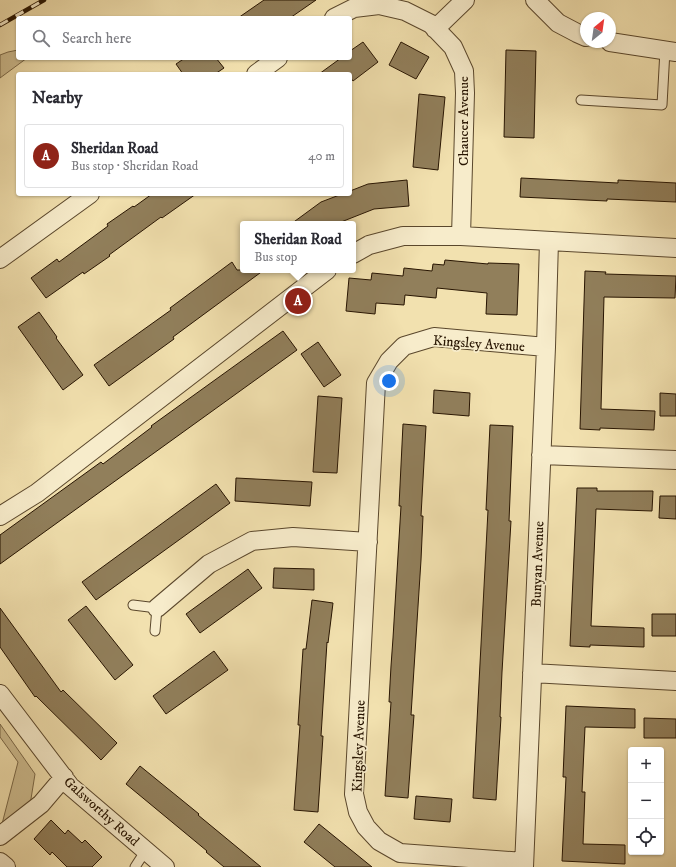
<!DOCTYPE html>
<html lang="en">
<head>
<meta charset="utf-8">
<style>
  body { margin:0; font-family:"IM FELL DW Pica",serif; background:#f7f7f7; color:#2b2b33 }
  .controls { position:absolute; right:12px; bottom:12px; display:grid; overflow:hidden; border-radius:4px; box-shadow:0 1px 3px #0004 }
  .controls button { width:36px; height:36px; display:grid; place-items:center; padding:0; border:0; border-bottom:1px solid #e1e1e2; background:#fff; color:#2b2b33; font:20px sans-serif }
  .compass { position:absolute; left:580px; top:12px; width:36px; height:36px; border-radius:50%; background:#fff; box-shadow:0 1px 3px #0004; rotate:29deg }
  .you { position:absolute; left:389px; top:381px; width:14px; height:14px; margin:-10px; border:3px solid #fff; border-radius:50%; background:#1a73e8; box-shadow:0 0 0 6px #1a73e833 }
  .badge { display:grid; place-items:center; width:26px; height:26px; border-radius:50%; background:#8f2418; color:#fff; font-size:13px; font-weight:700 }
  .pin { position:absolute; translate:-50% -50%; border:2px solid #fff; box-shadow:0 1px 4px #0006 }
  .popup { position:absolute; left:240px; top:221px; width:116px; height:52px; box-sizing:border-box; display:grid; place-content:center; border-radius:4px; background:#fff; filter:drop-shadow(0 1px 3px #0005); font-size:13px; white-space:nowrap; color:#7c7c81 }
  .popup b { font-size:15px; color:#2b2b33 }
  .popup::after { content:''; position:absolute; left:50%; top:100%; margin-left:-8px; border:8px solid transparent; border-top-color:#fff }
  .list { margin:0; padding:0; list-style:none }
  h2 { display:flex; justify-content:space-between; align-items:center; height:52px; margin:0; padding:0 16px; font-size:17px }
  h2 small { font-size:13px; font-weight:400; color:#7c7c81 }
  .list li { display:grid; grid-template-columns:26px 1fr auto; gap:12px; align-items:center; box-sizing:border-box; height:64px; margin:0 8px 8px; padding:0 8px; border:1px solid #e1e1e2; border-radius:4px }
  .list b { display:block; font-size:15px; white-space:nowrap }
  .list p { margin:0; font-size:13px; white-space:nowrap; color:#7c7c81 }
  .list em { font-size:13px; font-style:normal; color:#7c7c81 }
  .icon { flex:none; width:22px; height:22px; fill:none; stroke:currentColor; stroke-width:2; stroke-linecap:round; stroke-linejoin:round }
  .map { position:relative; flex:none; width:676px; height:867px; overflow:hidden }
  .search { position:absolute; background:#fff; box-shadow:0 1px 3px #0004; left:16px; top:16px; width:336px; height:44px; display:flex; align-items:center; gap:10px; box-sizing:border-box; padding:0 14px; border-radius:4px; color:#7c7c81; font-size:15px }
  .panel { position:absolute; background:#fff; box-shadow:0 1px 3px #0004; left:16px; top:72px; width:336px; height:124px; border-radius:4px }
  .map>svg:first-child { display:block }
  .green { fill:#cfbe91; stroke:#7b6949 }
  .building { fill:#917f5b; stroke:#271401 }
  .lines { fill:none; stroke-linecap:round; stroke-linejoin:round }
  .lane-casing { stroke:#5a472c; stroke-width:11 }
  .street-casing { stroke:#5a472c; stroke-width:20 }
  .lane { stroke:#f7eccb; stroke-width:9 }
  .street { stroke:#f7eccb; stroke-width:18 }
  .rail-casing { stroke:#271401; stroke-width:4.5 }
  .rail { stroke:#f7eccb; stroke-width:3; stroke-dasharray:9; stroke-linecap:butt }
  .labels { text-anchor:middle; stroke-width:3.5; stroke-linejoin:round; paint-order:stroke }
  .street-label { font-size:14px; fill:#271401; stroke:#f7eccb }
</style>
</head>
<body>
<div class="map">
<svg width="676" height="867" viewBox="0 0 676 867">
  <rect width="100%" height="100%" fill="#f2e1af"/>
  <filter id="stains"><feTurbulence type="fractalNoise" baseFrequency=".005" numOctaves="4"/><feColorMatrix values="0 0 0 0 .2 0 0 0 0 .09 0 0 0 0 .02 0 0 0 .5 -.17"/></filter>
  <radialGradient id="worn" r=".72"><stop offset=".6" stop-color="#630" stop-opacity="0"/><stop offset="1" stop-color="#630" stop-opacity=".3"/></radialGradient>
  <path class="green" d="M18,50V58H27L0,78V55L8,52Z
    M0,724L35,774L30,805L2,824L18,762L0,737Z"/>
  <path class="building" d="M264,0H316L290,18H238Z
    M363,42L378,62L353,81L350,77V74H319L341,58H350V51Z
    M401,42L429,57L416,79L389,65Z
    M506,50L536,51L534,138L504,137Z
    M185,58H216L224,68L215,74H183L176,64Z
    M419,94L445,97L438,170L413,167Z
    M521,178L618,183V180L676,183V202L607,199V201L520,197Z
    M407,180L409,206L374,209L336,224H291L321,202L342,194H350V191L368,184Z
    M152,194H196L162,218L161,217L109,255L110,256L84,274L83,272L46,298L31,278L57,259L59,262L108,226L107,224L133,206L134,207Z
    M445,260L488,264V263L519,264L517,315L486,314L487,293L437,288L436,298L405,295L404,305L376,303L375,314L346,311L349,278L371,280L372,273L403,276L404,268L432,271L433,264L444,265Z
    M232,262L237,270H264L173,337L174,339L109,386L94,365L171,310L170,308Z
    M585,271L606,272L605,274L676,276L675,298L604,297L601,409L655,411L654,430L600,428V430L580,429Z
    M39,312L57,337L56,338L83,375L63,390L18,327Z
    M283,331L297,350L0,564V535L101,462L103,464L152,427L151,426Z
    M318,342L341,375L324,387L301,354Z
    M434,390L470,393L469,416L433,413Z
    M660,393L676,394V416H660Z
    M318,396L342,398L337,473L313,472Z
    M403,424L426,426L421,516H423L421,560L411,715H414L408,798L385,796L391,702H389L391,666L393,638L401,506H399Z
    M490,425L513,426L509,521H511L502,672L500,717H501L496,800L473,798L488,510H486Z
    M236,478L312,482L310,506L235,501Z
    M216,484L230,503L96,600L82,582Z
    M577,488H597V491H653L652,511L596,509L591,626L644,628V647L590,645V647L570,646Z
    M660,496H676V519L659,518Z
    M274,568L314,569V590L273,588Z
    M248,569L262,588L200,633L186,614Z
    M312,600L333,603L328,643L327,642L321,736H323L318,812L294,810L300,725H298L303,649H306Z
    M86,606L133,665L115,680L68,620Z
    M0,608L61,692L63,690L117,743L101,760L36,696L35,697L0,647Z
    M652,614H676V636H652Z
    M214,651L228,670L166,714L153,696Z
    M566,706L635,709V728L585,727L582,792H585L583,844L625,845V864L562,861L566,777H563Z
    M644,718L676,719V738H644Z
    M140,766L199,814L198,815L261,867H224L206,852L207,851L126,784Z
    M416,796L452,799L450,822L414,819Z
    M51,820L65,834L68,830L82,843L85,840L102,857L92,867H67L52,852L50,855L34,839Z
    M319,824L372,867H335L304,842Z"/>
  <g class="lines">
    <g class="lane-casing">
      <path id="lane" d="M581,100L662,105L665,50
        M133,605L157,608L155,631
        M135,867L146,850"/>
    </g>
    <g class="street-casing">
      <path id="street" d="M535,0L558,23L577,33L586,37
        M334,18L354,8L379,5L405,11L431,24L453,47L464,71L465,93L461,236
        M435,29L465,0
        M610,42L676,52
        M256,74L278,58
        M353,254L369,245L403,236H461L676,248
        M0,259L90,194
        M541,455L676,460
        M0,516L37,493L327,270
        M157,608L209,564L252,541L293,537L368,542
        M532,673L676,681
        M0,694L70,786L165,867
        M0,836L41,804L64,777
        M0,862L6,867
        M524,862L400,853L379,841L366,827L358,812L354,794L376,383L389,361L404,346L434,337L546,347
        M524,867L546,347L549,241"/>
    </g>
    <use href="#lane" class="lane"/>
    <use href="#street" class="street"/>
    <g class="rail-casing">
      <path id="rail" d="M0,25L44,0"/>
    </g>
    <use href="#rail" class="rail"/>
  </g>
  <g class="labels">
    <g class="street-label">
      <text transform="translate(463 121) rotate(-90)" y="5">Chaucer Avenue</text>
      <text transform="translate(479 343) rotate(4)" y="5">Kingsley Avenue</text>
      <text transform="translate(537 564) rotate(-88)" y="5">Bunyan Avenue</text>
      <text transform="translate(358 746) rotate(-88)" y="5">Kingsley Avenue</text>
      <text transform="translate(102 811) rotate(42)" y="5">Galsworthy Road</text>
    </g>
  </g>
  <rect width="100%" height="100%" filter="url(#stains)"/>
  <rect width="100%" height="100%" fill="url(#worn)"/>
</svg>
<div class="controls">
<button>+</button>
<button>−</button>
<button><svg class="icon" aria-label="locate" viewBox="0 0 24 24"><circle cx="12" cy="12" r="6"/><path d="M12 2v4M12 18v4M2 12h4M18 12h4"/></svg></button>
</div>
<svg class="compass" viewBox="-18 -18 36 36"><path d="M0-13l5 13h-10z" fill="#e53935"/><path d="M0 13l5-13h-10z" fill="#7c7c81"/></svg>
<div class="you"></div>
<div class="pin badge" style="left:298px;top:301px">A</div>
<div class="popup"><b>Sheridan Road</b>Bus stop</div>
<div class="search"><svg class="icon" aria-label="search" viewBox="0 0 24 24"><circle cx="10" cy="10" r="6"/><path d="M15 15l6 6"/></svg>Search here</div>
<section class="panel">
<h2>Nearby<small></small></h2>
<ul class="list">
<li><span class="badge">A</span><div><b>Sheridan Road</b><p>Bus stop · Sheridan Road</p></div><em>40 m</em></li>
</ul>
</section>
</div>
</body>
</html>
